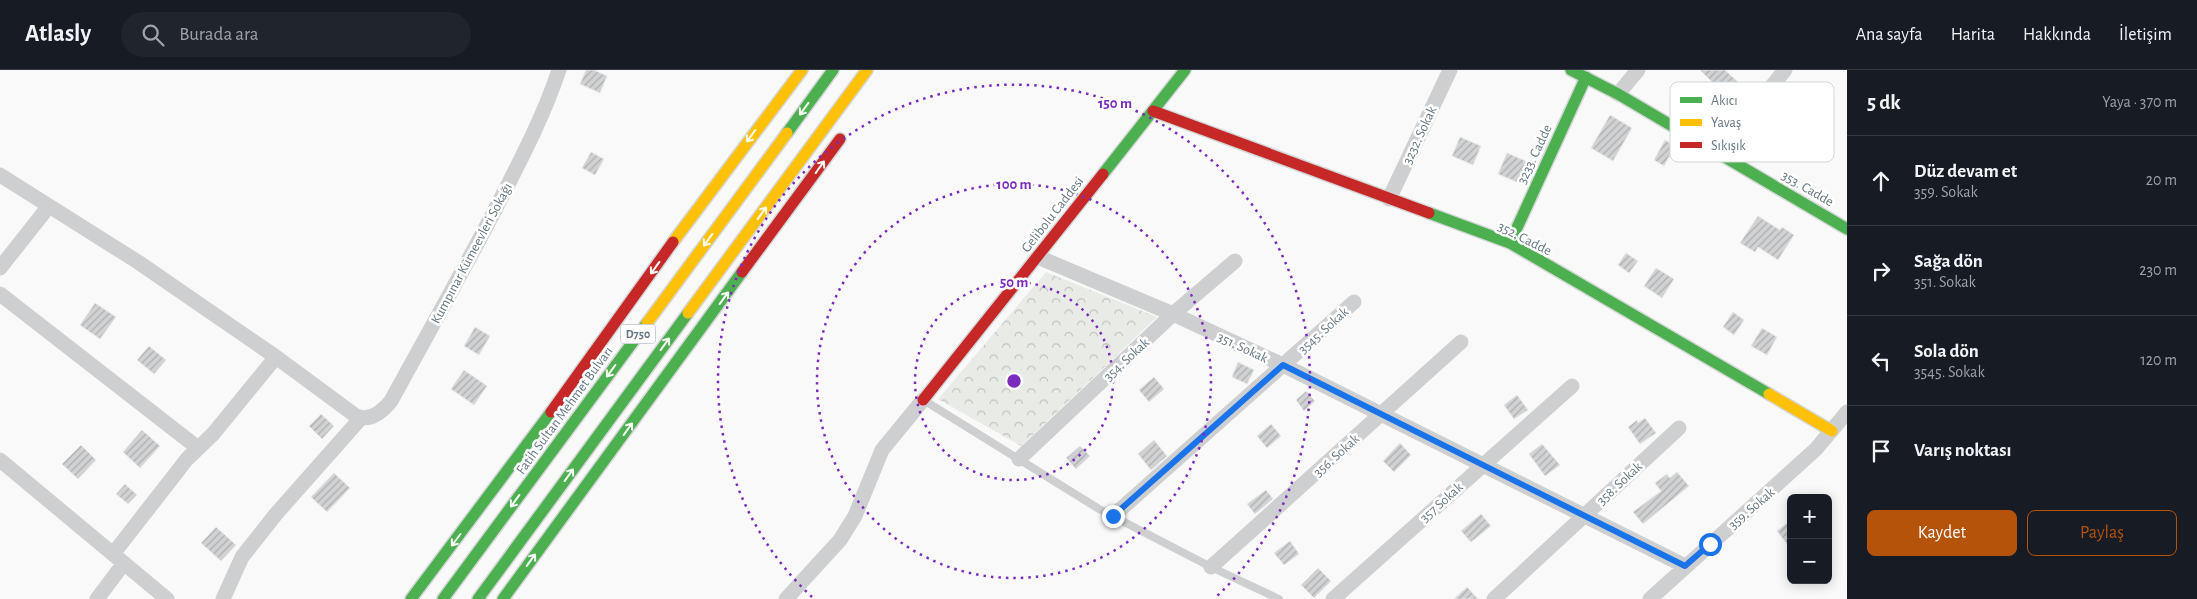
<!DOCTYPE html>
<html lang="tr">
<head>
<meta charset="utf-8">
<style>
  body { margin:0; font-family:"Alegreya Sans",sans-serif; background:#20242c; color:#f1f3f6 }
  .controls { position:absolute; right:15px; bottom:15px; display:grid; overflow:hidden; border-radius:8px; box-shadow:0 2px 12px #0003 }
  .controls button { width:45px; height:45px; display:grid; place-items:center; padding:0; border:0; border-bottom:1px solid #363941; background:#171b24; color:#f1f3f6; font:25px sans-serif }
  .stop { position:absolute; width:15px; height:15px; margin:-11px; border:4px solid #1a73e8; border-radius:50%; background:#fff }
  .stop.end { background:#1a73e8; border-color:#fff; box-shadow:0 1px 5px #0008 }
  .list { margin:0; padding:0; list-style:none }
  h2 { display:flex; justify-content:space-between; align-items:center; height:65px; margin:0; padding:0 20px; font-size:21px }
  h2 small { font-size:16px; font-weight:400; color:#9ea1a6 }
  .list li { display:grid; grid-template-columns:32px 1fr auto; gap:15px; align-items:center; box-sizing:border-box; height:90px; padding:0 20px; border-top:1px solid #363941 }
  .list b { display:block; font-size:19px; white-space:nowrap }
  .list p { margin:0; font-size:16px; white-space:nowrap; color:#9ea1a6 }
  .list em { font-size:16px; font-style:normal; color:#9ea1a6 }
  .actions { display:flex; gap:10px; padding:15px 20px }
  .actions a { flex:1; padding:11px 0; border:1px solid #b45309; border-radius:8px; text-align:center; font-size:18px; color:#b45309 }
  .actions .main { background:#b45309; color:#fff }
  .icon { flex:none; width:28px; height:28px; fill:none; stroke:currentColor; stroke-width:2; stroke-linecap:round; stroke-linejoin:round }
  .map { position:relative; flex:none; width:1847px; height:529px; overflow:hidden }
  header { display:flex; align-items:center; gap:30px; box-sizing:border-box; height:70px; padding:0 25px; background:#171b24; border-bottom:1px solid #363941 }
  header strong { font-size:24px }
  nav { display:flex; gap:28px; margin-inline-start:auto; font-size:18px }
  .search { width:350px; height:45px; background:#20242c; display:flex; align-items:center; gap:12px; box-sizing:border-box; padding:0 18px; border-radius:28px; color:#9ea1a6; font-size:19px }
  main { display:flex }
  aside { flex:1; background:#171b24 }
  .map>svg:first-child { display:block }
  .forest { fill:url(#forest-crowns) }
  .building { fill:url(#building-hatch); stroke:#e8e8e8 }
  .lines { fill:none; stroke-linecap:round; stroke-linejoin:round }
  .fast-casing { stroke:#d5d6d7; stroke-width:14 }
  .slow-casing { stroke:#d5d6d7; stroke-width:14 }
  .jam-casing { stroke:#d5d6d7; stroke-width:14 }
  .lane { stroke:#cecfd0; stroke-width:8 }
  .street { stroke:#cecfd0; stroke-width:15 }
  .fast { stroke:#4caf50; stroke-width:11 }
  .slow { stroke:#ffc107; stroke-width:11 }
  .jam { stroke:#c62828; stroke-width:11 }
  .oneway { stroke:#f6fbf6 }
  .route { stroke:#1a73e8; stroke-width:6 }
  .ring { fill:none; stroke:#7b2cbf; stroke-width:2.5; stroke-dasharray:2.5 5 }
  .labels { text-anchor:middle; stroke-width:5; stroke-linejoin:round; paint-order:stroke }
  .shield { fill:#fff; stroke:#939fa8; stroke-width:1 }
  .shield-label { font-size:12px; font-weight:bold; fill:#657683 }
  .street-label { font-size:14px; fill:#657683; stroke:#fff }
  .key { fill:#fff; stroke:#d1d6da; stroke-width:1 }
  .key-label { font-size:14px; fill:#657683 }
  .centre { fill:#7b2cbf; stroke:#fff; stroke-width:2.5 }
  .ring-label { font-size:15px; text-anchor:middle; font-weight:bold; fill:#7b2cbf; stroke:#fff; stroke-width:5; stroke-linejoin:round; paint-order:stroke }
</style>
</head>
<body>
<header>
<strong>Atlasly</strong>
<div class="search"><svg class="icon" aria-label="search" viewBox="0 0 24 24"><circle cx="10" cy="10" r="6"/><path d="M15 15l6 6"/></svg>Burada ara</div>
<nav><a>Ana sayfa</a><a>Harita</a><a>Hakkında</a><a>İletişim</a></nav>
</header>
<main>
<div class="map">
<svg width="1847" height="529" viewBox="0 0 1847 529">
  <defs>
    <pattern id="forest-crowns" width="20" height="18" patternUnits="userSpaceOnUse" patternTransform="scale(1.25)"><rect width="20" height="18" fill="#e8ebe6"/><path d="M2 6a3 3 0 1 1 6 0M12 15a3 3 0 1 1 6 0" fill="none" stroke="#c0c3c0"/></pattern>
    <pattern id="building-hatch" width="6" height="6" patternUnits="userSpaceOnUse" patternTransform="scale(1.25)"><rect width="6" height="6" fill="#d0d2d3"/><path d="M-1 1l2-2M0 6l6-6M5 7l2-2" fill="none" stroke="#acafb1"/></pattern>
  </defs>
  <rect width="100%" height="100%" fill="#f9f9f9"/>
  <path class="forest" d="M1046,202L1157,247L1021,376L938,329Z"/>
  <path class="building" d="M586,0H594L607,6L600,23L580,14Z
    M1700,0H1725L1739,13L1726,26Z
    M1610,45L1632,58L1613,91L1591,78Z
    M1460,67L1481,76L1473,95L1452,86Z
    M1665,70L1675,76L1664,96L1654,90Z
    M591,82L604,89L595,105L582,98Z
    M1507,83L1528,92L1519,113L1498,104Z
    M1758,146L1780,160L1782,157L1794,165L1778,190L1758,177L1755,182L1740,173Z
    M1626,183L1638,191L1629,203L1618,195Z
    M1656,198L1674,209L1662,228L1644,216Z
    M95,233L116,247L100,269L80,255Z
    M1733,242L1744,250L1734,265L1723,257Z
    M475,257L490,266L479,285L464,276Z
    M1762,258L1777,267L1767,285L1751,276Z
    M149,276L166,290L154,304L137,290Z
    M1238,292L1254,300L1247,314L1232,307Z
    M464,300L487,316L474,335L451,319Z
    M1154,307L1164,319L1149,332L1139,320Z
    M1306,321L1315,331L1304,341L1296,330Z
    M1517,325L1528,340L1514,349L1504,335Z
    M321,344L334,356L322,369L309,356Z
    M1645,348L1656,363L1640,374L1628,357L1637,350L1638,353Z
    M1271,354L1281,366L1267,378L1257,366Z
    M142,360L160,376L140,398L123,382Z
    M1154,370L1167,386L1151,400L1138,384Z
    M1400,373L1411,385L1394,402L1383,391Z
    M1542,374L1560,395L1545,406L1529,384Z
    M81,375L96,390L78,409L62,394Z
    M1080,376L1090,386L1076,399L1066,388Z
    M1677,402L1689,416L1643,454L1633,442L1661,421L1655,413L1667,404L1670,408Z
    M334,403L350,418L327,442L311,427Z
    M125,414L137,425L128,434L116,424Z
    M1266,420L1273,429L1255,444L1247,434Z
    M1481,444L1491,456L1471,472L1461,461Z
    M1791,450V479L1777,461Z
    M216,457L236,475L221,491L201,473Z
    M1290,471L1299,484L1284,495L1274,483Z
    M1318,498L1331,511L1314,528L1301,515Z
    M1467,517L1478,529H1454Z"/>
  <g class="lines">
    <g class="fast-casing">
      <path id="fast" d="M1571,0L1618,24L1847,159
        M787,63L833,0
        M1103,104L1185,0
        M1429,143L1510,173L1769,324
        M1510,173L1586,7
        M411,529L551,342
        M443,529L647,253
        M478,529L688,243
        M503,529L742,202"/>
    </g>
    <g class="slow-casing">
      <path id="slow" d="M673,172L802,0
        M688,243L867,0
        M647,253L787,63
        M1769,324L1832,361"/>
    </g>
    <g class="jam-casing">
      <path id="jam" d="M1153,41L1429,143
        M742,202L840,69
        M923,330L1103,104
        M551,342L673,172"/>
    </g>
    <path class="lane" d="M925,331L1099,439L1211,497L1279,529"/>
    <path class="street" d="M1618,24L1638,0
      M1717,83L1785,0
      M0,105L138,192L276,287L356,346C370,352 382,342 391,331C426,267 462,203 496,138C519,93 543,48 559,0
      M1389,129L1450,0
      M1038,187L1173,244L1283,295L1685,496
      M0,198L49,136
      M0,224L198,378
      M1019,389L1173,244L1235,191
      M0,390L167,529
      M1113,446L1354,232
      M113,484L187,389L213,364L276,287
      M1211,497L1461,272
      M97,529L124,493
      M223,529L242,487L276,444L361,348
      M786,529L840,470L855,446L882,380L923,330
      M1333,529L1572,316
      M1494,529L1679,358
      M1650,529L1816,379L1847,342"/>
    <use href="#fast" class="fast"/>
    <use href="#slow" class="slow"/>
    <use href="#jam" class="jam"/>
  </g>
  <defs><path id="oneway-shaft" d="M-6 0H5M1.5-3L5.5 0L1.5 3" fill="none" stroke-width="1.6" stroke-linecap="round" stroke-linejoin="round" transform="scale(1.25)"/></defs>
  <g class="oneway">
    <use href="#oneway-shaft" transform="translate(804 39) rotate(126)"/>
    <use href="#oneway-shaft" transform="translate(751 66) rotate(126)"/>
    <use href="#oneway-shaft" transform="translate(820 97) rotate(-54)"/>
    <use href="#oneway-shaft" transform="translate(762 143) rotate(-54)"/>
    <use href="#oneway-shaft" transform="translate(708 170) rotate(126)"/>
    <use href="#oneway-shaft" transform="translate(655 198) rotate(126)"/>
    <use href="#oneway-shaft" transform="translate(724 228) rotate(-54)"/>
    <use href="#oneway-shaft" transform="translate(665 274) rotate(-54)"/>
    <use href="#oneway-shaft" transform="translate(611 301) rotate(126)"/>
    <use href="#oneway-shaft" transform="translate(628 359) rotate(-54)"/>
    <use href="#oneway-shaft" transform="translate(569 405) rotate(-54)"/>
    <use href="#oneway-shaft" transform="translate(515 431) rotate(126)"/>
    <use href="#oneway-shaft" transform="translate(456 470) rotate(127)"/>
    <use href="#oneway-shaft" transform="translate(531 490) rotate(-54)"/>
  </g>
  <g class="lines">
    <path class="route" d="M1113,446L1283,295L1685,496L1710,474"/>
  </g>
  <g class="ring">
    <circle cx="1014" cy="311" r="99"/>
    <circle cx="1014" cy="311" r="197"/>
    <path d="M812 527A296 296 0 1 1 1216 527"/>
  </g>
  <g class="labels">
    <rect class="shield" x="620.5" y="254.5" width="35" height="19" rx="4"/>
    <g class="shield-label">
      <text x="638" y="268">D750</text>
    </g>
    <g class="street-label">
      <text transform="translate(1419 65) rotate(-65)" y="5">3232. Sokak</text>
      <text transform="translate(1534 84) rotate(-65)" y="5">3233. Cadde</text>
      <text transform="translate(1808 118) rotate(30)" y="5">353. Cadde</text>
      <text transform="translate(1052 144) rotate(-52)" y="5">Gelibolu Caddesi</text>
      <text transform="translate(1525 168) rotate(27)" y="5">352. Cadde</text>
      <text transform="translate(471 183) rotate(-62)" y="5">Kumpınar Kümeevleri Sokağı</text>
      <text transform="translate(1323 260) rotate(-42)" y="5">3545. Sokak</text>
      <text transform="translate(1243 277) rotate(25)" y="5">351. Sokak</text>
      <text transform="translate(1126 289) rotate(-43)" y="5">354. Sokak</text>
      <text transform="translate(564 340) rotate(-54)" y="5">Fatih Sultan Mehmet Bulvarı</text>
      <text transform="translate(1336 385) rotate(-42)" y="5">356. Sokak</text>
      <text transform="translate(1619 413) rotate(-43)" y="5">358. Sokak</text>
      <text transform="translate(1441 432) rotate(-42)" y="5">357 Sokak</text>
      <text transform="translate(1751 438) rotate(-41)" y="5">359. Sokak</text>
    </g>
  </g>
  <rect x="1670" y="12" width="164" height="80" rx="8" class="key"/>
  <rect x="1680" y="27" width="22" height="6" fill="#4caf50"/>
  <rect x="1680" y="49" width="22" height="7" fill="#ffc107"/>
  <rect x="1680" y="72" width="22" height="6" fill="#c62828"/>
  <g class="key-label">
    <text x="1711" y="35">Akıcı</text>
    <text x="1711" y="57">Yavaş</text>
    <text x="1711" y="80">Sıkışık</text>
  </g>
  <circle cx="1014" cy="311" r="8" class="centre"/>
  <g class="ring-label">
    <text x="1115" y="38">150 m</text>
    <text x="1014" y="119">100 m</text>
    <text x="1014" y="217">50 m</text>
  </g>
</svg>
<div class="controls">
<button>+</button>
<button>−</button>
</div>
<div class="stop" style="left:1710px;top:474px"></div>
<div class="stop end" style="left:1113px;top:446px"></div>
</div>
<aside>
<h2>5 dk<small>Yaya · 370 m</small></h2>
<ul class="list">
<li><svg class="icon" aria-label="ahead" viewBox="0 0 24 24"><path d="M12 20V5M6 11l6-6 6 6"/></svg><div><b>Düz devam et</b><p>359. Sokak</p></div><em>20 m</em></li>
<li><svg class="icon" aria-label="right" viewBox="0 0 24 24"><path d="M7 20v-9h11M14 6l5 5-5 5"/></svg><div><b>Sağa dön</b><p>351. Sokak</p></div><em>230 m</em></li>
<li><svg class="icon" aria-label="left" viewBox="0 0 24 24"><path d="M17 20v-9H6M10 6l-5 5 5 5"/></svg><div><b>Sola dön</b><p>3545. Sokak</p></div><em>120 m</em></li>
<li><svg class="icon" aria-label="arrive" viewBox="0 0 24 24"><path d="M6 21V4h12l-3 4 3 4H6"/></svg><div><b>Varış noktası</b></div></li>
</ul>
<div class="actions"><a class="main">Kaydet</a><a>Paylaş</a></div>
</aside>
</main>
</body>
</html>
